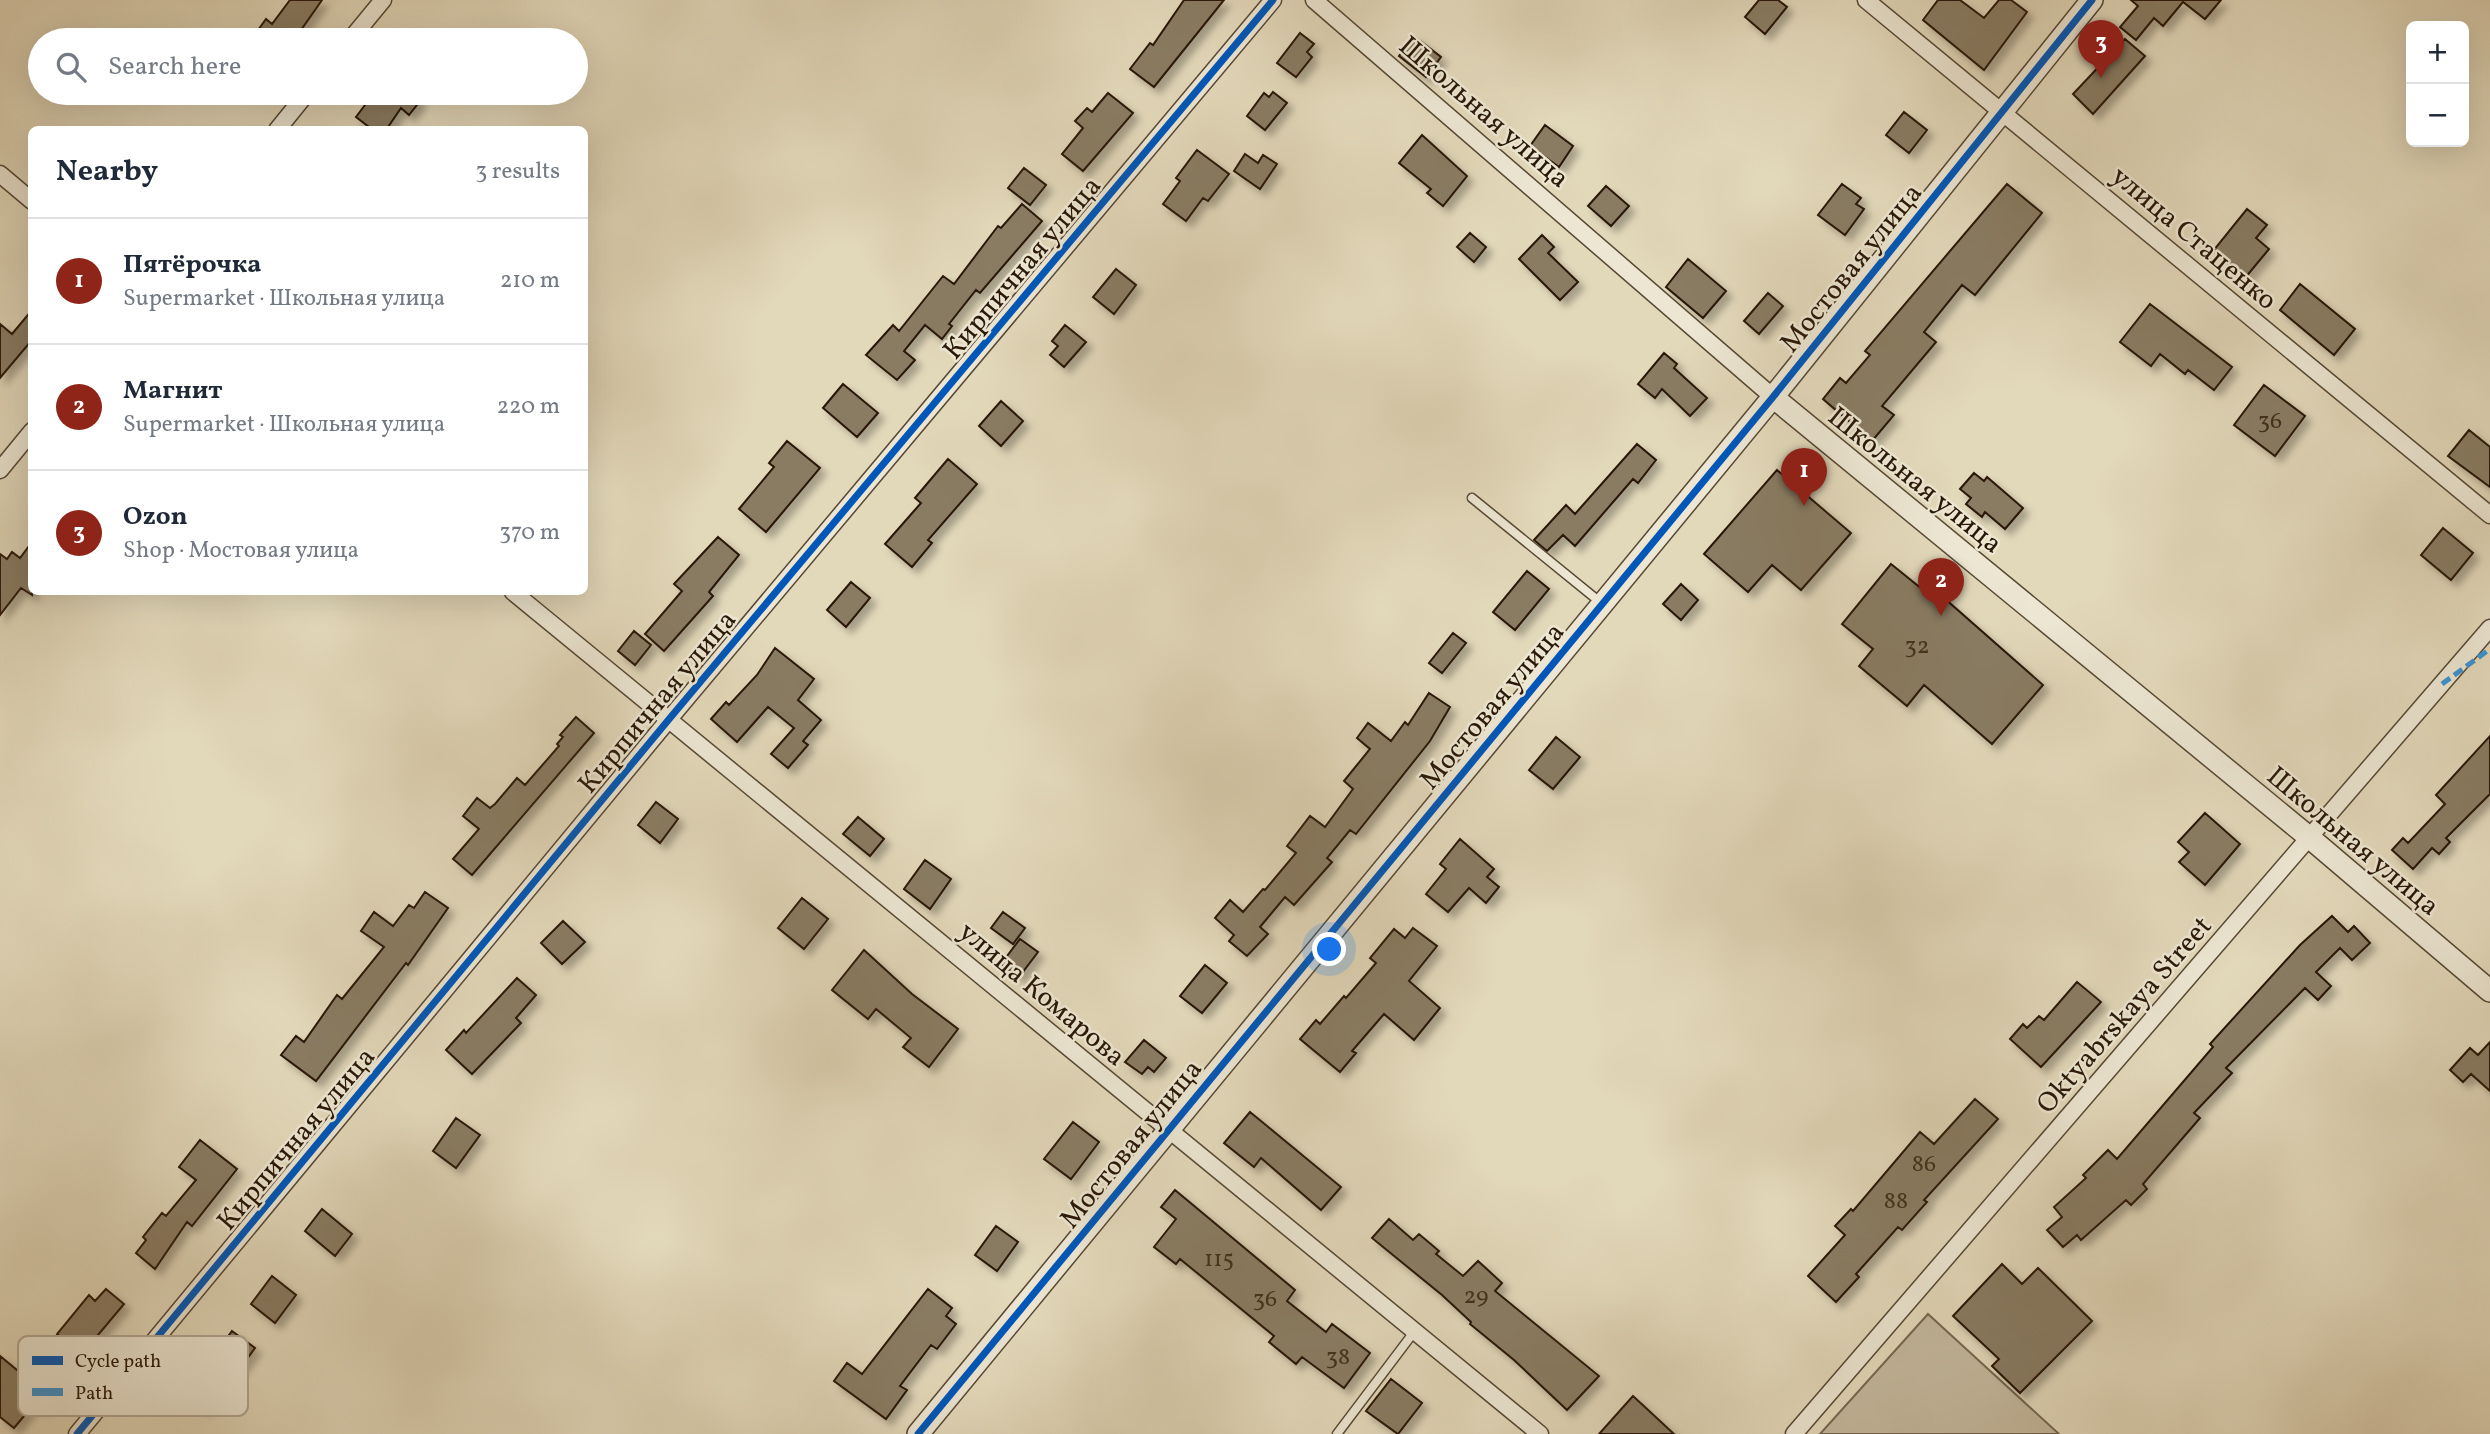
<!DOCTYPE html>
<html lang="en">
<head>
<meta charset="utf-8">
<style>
  body { margin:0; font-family:Vollkorn,serif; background:#f2f2f3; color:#1f2937 }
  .controls { position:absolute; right:21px; top:21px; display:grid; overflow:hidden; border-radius:10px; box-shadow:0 7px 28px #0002 }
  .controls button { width:63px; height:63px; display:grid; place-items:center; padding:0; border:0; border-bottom:2px solid #e0e1e3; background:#fff; color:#1f2937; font:35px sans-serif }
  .you { position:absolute; left:1330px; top:950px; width:24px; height:24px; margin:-18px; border:5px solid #fff; border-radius:50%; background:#1a73e8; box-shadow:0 0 0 10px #1a73e833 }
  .badge { display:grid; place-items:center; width:46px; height:46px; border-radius:50%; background:#8f2418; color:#fff; font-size:23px; font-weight:700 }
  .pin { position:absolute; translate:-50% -58px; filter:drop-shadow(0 2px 4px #0008) }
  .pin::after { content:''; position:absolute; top:37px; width:24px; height:21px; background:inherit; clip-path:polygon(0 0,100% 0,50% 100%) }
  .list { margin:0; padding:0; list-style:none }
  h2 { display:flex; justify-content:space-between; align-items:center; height:91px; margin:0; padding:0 28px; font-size:30px }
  h2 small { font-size:23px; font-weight:400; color:#747a83 }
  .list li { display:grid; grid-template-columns:46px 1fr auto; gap:21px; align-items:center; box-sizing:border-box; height:126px; padding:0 28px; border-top:2px solid #e0e1e3 }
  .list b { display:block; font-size:26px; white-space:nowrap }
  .list p { margin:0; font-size:23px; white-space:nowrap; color:#747a83 }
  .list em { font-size:23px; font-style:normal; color:#747a83 }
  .icon { flex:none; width:38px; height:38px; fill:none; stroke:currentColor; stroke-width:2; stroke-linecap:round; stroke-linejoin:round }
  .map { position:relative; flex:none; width:2490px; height:1434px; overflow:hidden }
  .search { position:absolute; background:#fff; box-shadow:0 7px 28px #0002; left:28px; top:28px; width:560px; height:77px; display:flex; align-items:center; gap:18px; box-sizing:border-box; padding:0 24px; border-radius:38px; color:#747a83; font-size:26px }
  .panel { position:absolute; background:#fff; box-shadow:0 7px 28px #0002; left:28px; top:126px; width:560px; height:469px; border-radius:10px }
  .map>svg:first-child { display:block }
  .green { fill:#c3b79c; stroke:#766852; stroke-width:2 }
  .building { fill:#897c64; stroke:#291807; stroke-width:2; filter:url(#shadow) }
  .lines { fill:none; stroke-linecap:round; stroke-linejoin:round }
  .service-casing { stroke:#574834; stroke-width:11 }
  .minor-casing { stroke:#574834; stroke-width:19 }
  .tertiary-casing { stroke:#574834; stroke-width:24 }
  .service { stroke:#ece6d2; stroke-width:8 }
  .minor { stroke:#ece6d2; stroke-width:16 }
  .tertiary { stroke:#ece6d2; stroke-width:21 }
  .quiet { stroke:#3c93d1; stroke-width:5; stroke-dasharray:10 5; stroke-linecap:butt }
  .cycleway-casing { stroke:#ece6d2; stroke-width:11 }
  .cycleway { stroke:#0057b8; stroke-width:7 }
  .labels { text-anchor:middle; stroke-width:5; stroke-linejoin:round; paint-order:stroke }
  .number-label { font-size:24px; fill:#41311e }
  .street-label { font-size:28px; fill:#291807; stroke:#ece6d2 }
  .key { fill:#ece6d2; stroke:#b2a895; stroke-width:2 }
  .key-label { font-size:19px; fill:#291807 }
</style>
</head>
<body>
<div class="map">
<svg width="2490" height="1434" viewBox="0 0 2490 1434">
  <defs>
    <filter id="shadow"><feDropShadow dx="6" dy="6" stdDeviation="3.5" flood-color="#0004"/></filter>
  </defs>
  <rect width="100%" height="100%" fill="#e2d8ba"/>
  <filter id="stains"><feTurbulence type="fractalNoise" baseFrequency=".00286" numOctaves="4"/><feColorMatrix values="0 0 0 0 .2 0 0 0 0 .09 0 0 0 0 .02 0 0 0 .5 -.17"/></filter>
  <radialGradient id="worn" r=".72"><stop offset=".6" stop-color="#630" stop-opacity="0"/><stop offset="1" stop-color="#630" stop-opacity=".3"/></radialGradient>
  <path class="green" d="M1928,1314L2059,1434H1820Z"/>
  <path class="building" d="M290,0H322L294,40H251L266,19L272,24Z
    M1184,0H1224L1154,87L1130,69L1150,43L1153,45Z
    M1759,0H1778L1787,7L1765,34L1745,17Z
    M1938,0H1960L1984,18L1999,0H2011L2027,12L1984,70L1923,20Z
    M2131,0H2221L2205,19L2183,2L2163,26L2154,18L2136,40L2120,27L2138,6Z
    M1300,33L1314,44L1307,52L1312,57L1296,77L1277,63Z
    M1414,36L1441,57L1426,77L1399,56Z
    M2125,39L2145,56L2093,114L2073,94Z
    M1273,92L1287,103L1265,130L1247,116L1264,93L1269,97Z
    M374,93H413L420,101L409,115L401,108L386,130H373L356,117Z
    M1108,93L1133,113L1083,171L1062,154L1083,128L1075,121L1087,108L1092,112Z
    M1904,112L1927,130L1909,153L1886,135Z
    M1545,125L1573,146L1559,167L1530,146Z
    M1422,135L1467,176L1443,206L1427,193L1431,189L1399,163Z
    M1197,150L1229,174L1208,201L1203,198L1186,221L1163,204L1180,181L1176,178Z
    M1245,154L1258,163L1263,155L1277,164L1260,189L1234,171Z
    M1024,168L1046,185L1030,205L1008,188Z
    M1842,184L1861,198L1856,204L1864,209L1845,235L1818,215Z
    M2007,184L2042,213L1975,295L1962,285L1924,332L1936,342L1882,406L1894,415L1872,441L1823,399L1840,378L1846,383L1870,355L1865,351Z
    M1606,186L1629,206L1611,226L1588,206Z
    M1022,204L1042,221L980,293L976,290L949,324L952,326L942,339L925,325L904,351L915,360L897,380L866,355L893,325L899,331L943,276L954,284L998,226L1001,228Z
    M2247,209L2267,225L2256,238L2269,249L2245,278L2213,251Z
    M1470,233L1486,247L1474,262L1457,247Z
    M1542,235L1554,247L1548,253L1578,282L1560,300L1519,259Z
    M1688,259L1726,291L1703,318L1666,287Z
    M1116,269L1136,285L1114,314L1093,297Z
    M2300,284L2355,329L2334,355L2280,310Z
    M1768,293L1783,306L1759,334L1744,321Z
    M2150,304L2232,367L2214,390L2188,370L2185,374L2160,354L2151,366L2120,342Z
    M32,310V340L0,378V324L12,334Z
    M1065,325L1086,342L1064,367L1050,355L1058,346L1052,341Z
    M1664,353L1677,364L1674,368L1707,398L1690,416L1662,389L1655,398L1638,384Z
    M843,384L878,413L857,437L823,408Z
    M2264,385L2305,416L2275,456L2234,425Z
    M1001,401L1023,421L1001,446L979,426Z
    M2469,430L2490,447V487L2448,456Z
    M787,441L820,468L766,532L739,509L774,467L769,463Z
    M1637,444L1656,460L1638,483L1633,479L1575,546L1563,535L1547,551L1534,540L1566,505L1575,514Z
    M948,459L977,484L928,540L932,543L912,567L885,544L921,503L915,498Z
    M1777,470L1851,533L1801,590L1772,565L1748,592L1704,554Z
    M1974,473L1984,481L1987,477L2023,508L2005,529L1985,512L1982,517L1966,504L1971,498L1960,489Z
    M2443,528L2473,553L2451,580L2421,555Z
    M718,537L739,555L709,592L713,596L664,651L645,634L682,591L674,584Z
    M32,542V595L21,588L0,615V554L7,559L12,552L20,558Z
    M1891,564L1922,589L1927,583L2043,685L1992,744L1924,685L1907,706L1859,666L1873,649L1842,624Z
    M1527,571L1549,589L1515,630L1493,612Z
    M851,582L870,598L846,627L827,610Z
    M1681,584L1698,600L1681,620L1663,604Z
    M634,631L651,645L635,665L618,651Z
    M1453,633L1466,643L1442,673L1429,663Z
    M775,648L814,679L798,700L821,720L803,741L808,745L788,768L771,754L794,728L768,707L737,742L711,719L726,702L729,705L757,675Z
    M1429,693L1450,707L1430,741L1356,834L1350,830L1327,858L1332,862L1294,905L1285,897L1260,927L1268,934L1247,956L1229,941L1234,935L1215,918L1230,900L1243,912L1263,889L1265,890L1296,853L1287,846L1310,816L1325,827L1353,789L1344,781L1370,749L1357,738L1368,723L1391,741L1405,722L1408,725Z
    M576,717L594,733L472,875L453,859L479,829L463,816L477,798L490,808L495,804L517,778L525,785L559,746L557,744L563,737L560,735Z
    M2490,736V794L2446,838L2450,842L2439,854L2432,848L2413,869L2392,850L2403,838L2408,843L2445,804L2436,795Z
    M1556,737L1580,757L1553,789L1529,770Z
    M656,802L678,819L660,843L638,825Z
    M2205,813L2240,844L2205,885L2179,862L2189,852L2178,842Z
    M858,817L884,839L870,856L843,834Z
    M1460,839L1494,869L1487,877L1499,887L1486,903L1469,888L1448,912L1426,894L1446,869L1440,864Z
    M925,860L951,879L930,909L904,889Z
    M425,892L448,908L408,965L406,963L316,1081L281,1055L296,1036L304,1042L337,995L342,999L384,947L361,931L374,912L393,926L409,905L414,908Z
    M802,898L828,919L804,949L778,928Z
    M1003,912L1025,928L1013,944L991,928Z
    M2332,916L2348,932L2354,926L2370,943L2352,960L2340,948L2316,972L2331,986L2318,1000L2305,988L2226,1068L2232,1073L2194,1113L2200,1118L2143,1184L2147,1189L2131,1205L2126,1200L2081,1240L2077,1235L2063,1247L2047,1230L2062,1217L2054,1207L2086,1178L2083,1175L2108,1150L2117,1159L2213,1047L2210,1044L2300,945Z
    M563,921L585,942L562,964L541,943Z
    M1413,928L1437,946L1409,981L1440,1008L1414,1040L1384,1014L1352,1051L1356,1053L1340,1072L1300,1039L1316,1020L1320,1024L1344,996L1346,998L1376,963L1370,958L1394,929L1405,938Z
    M1020,939L1038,952L1019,977L1001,964Z
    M864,950L912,994L958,1029L929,1067L903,1047L911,1038L876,1009L868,1019L832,990Z
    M1205,965L1227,983L1202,1013L1180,996Z
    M517,978L536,995L516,1018L521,1023L472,1074L446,1050L464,1030L466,1033Z
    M2077,982L2101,1002L2041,1067L2010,1039L2023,1024L2027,1028L2039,1016L2044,1020Z
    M1144,1040L1166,1058L1154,1072L1148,1067L1142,1074L1125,1062Z
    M2490,1042V1091L2471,1074L2463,1082L2450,1070L2470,1048L2478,1055Z
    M1975,1099L1998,1119L1924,1200L1927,1202L1902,1230L1898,1227L1856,1274L1859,1277L1836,1302L1808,1276L1845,1235L1835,1226L1851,1209L1853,1211L1920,1132L1934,1144Z
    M1250,1112L1341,1187L1321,1210L1261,1158L1254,1167L1224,1143Z
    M456,1118L480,1135L456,1168L433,1151Z
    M1073,1122L1099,1142L1071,1179L1044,1159Z
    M200,1140L237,1169L192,1226L187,1222L155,1269L136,1253L146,1240L143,1237L162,1213L166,1216L196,1180L179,1167Z
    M1175,1190L1295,1290L1287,1301L1326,1332L1332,1324L1370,1353L1344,1388L1302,1357L1296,1364L1269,1342L1274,1336L1180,1259L1176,1264L1154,1247L1176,1219L1161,1207Z
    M322,1209L352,1234L335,1256L305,1231Z
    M1389,1219L1413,1240L1419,1234L1439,1251L1436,1254L1463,1276L1478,1261L1502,1283L1495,1291L1599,1376L1567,1410L1514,1360L1470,1324L1471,1322L1442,1295L1372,1238Z
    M996,1226L1018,1242L997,1271L975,1255Z
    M2002,1264L2022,1284L2038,1268L2092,1321L2020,1393L1992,1366L1999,1359L1953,1316Z
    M272,1276L296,1295L275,1323L251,1304Z
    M106,1289L124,1304L76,1361L41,1409L34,1404L14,1428L0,1417V1356L29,1380L36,1371L43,1376L68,1343L57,1334L89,1295L95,1301Z
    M928,1289L952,1308L946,1316L956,1324L937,1349L931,1345L900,1386L907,1390L886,1419L834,1381L847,1363L862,1374Z
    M232,1331L255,1348L236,1374L231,1370L204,1409L179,1392L196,1368L202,1372Z
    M1391,1379L1422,1403L1398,1434L1366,1411Z
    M1633,1396L1674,1434H1599Z"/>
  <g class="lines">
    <g class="service-casing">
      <path id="service" d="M1472,498L1600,602
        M1337,1434L1414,1332"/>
    </g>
    <g class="minor-casing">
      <path id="minor" d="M1314,0L1773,397
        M1866,0L2490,515
        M350,40L383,0
        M277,130L307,93
        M0,174L32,201
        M0,470L32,431
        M513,592L1540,1434
        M77,1434L670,718L1273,0
        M1794,1434L2490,628"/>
    </g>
    <g class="tertiary-casing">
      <path id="tertiary" d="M1773,397L2310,838L2490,991
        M918,1434L1773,397L2092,0"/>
    </g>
    <use href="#service" class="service"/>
    <use href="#minor" class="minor"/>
    <use href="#tertiary" class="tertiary"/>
    <path class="quiet" d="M2442,684L2490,649"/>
    <g class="cycleway-casing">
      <path id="cycleway" d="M77,1434L670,718L1273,0
        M918,1434L1773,397L2092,0"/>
    </g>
    <use href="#cycleway" class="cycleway"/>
  </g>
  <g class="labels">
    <g class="number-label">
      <text x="2270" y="428">36</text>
      <text x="1917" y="653">32</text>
      <text x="1924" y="1171">86</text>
      <text x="1896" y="1208">88</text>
      <text x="1219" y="1266">115</text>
      <text x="1476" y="1303">29</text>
      <text x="1265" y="1306">36</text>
      <text x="1338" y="1364">38</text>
    </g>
    <g class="street-label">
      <text transform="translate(1485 111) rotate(41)" y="10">Школьная улица</text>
      <text transform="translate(2195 237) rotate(40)" y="10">улица Стаценко</text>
      <text transform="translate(1021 267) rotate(-50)" y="10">Кирпичная улица</text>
      <text transform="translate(1850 267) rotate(-51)" y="10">Мостовая улица</text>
      <text transform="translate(1916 479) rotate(39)" y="10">Школьная улица</text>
      <text transform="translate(656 701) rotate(-50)" y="10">Кирпичная улица</text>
      <text transform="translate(1491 705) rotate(-50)" y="10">Мостовая улица</text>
      <text transform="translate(2354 840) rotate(40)" y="10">Школьная улица</text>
      <text transform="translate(1043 993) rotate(40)" y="10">улица Комарова</text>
      <text transform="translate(2123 1014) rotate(-49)" y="10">Oktyabrskaya Street</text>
      <text transform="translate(295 1138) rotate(-50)" y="10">Кирпичная улица</text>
      <text transform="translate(1130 1143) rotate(-51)" y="10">Мостовая улица</text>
    </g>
  </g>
  <rect x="18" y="1336" width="230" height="80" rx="10" class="key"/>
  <rect x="32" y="1356" width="31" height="9" fill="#0057b8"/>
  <rect x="32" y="1388" width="31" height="8" fill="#3c93d1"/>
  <g class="key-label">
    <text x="75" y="1367">Cycle path</text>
    <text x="75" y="1399">Path</text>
  </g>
  <rect width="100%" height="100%" filter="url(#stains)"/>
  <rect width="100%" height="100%" fill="url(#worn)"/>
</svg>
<div class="controls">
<button>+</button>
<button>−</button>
</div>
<div class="you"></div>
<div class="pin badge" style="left:1804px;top:506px">1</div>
<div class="pin badge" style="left:1941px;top:616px">2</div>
<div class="pin badge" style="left:2101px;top:78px">3</div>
<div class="search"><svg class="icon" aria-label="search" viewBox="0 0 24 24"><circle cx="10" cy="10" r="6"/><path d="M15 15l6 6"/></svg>Search here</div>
<section class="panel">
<h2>Nearby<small>3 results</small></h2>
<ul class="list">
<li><span class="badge">1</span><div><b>Пятёрочка</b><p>Supermarket · Школьная улица</p></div><em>210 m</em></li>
<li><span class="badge">2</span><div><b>Магнит</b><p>Supermarket · Школьная улица</p></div><em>220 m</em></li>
<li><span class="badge">3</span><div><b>Ozon</b><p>Shop · Мостовая улица</p></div><em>370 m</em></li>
</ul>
</section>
</div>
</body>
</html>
